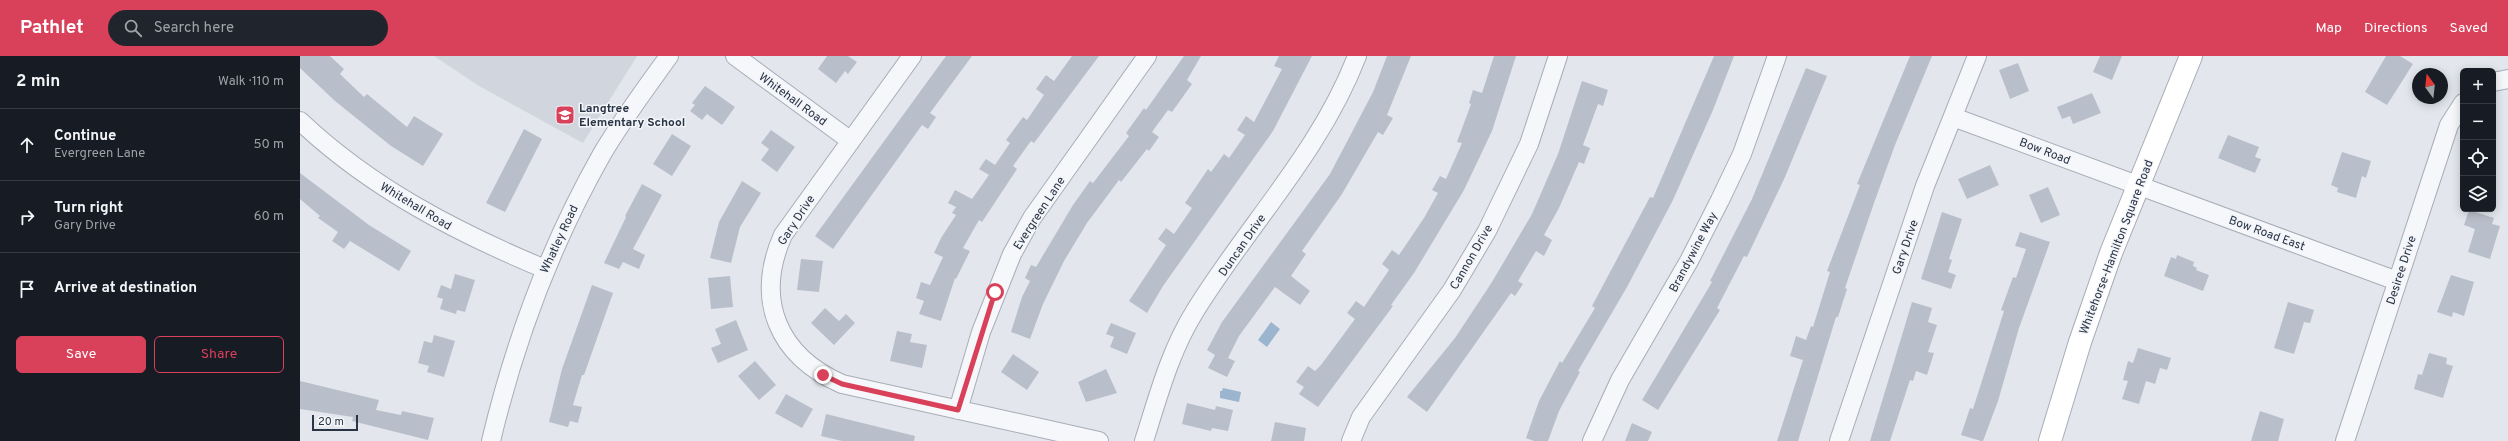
<!DOCTYPE html>
<html lang="en">
<head>
<meta charset="utf-8">
<style>
  body { margin:0; font-family:Overpass,sans-serif; background:#20242c; color:#f1f3f6 }
  .controls { position:absolute; right:12px; top:12px; display:grid; overflow:hidden; border-radius:6px; box-shadow:0 2px 10px #0003 }
  .controls button { width:36px; height:36px; display:grid; place-items:center; padding:0; border:0; border-bottom:1px solid #363941; background:#171b24; color:#f1f3f6; font:20px sans-serif }
  .compass { position:absolute; left:2112px; top:12px; width:36px; height:36px; border-radius:50%; background:#171b24; box-shadow:0 2px 10px #0003; rotate:345deg }
  .scale { position:absolute; left:12px; bottom:10px; width:46px; box-sizing:border-box; padding-left:4px; border:2px solid #293445; border-top:0; font-size:11px; line-height:14px; white-space:nowrap; color:#293445; -webkit-text-stroke:3px #f3f5f9; paint-order:stroke }
  .stop { position:absolute; width:12px; height:12px; margin:-9px; border:3px solid #d94059; border-radius:50%; background:#fff }
  .stop.end { background:#d94059; border-color:#fff; box-shadow:0 1px 4px #0008 }
  .list { margin:0; padding:0; list-style:none }
  h2 { display:flex; justify-content:space-between; align-items:center; height:52px; margin:0; padding:0 16px; font-size:17px }
  h2 small { font-size:13px; font-weight:400; color:#9ea1a6 }
  .list li { display:grid; grid-template-columns:26px 1fr auto; gap:12px; align-items:center; box-sizing:border-box; height:72px; padding:0 16px; border-top:1px solid #363941 }
  .list b { display:block; font-size:15px; white-space:nowrap }
  .list p { margin:0; font-size:13px; white-space:nowrap; color:#9ea1a6 }
  .list em { font-size:13px; font-style:normal; color:#9ea1a6 }
  .actions { display:flex; gap:8px; padding:12px 16px }
  .actions a { flex:1; padding:9px 0; border:1px solid #d94059; border-radius:6px; text-align:center; font-size:14px; color:#d94059 }
  .actions .main { background:#d94059; color:#fff }
  .icon { flex:none; width:22px; height:22px; fill:none; stroke:currentColor; stroke-width:2; stroke-linecap:round; stroke-linejoin:round }
  .map { position:relative; flex:none; width:2208px; height:385px; overflow:hidden }
  header { display:flex; align-items:center; gap:24px; box-sizing:border-box; height:56px; padding:0 20px; background:#d94059; color:#fff }
  header strong { font-size:19px }
  nav { display:flex; gap:22px; margin-inline-start:auto; font-size:14px }
  .search { width:280px; height:36px; background:#20242c; display:flex; align-items:center; gap:10px; box-sizing:border-box; padding:0 14px; border-radius:22px; color:#9ea1a6; font-size:15px }
  main { display:flex }
  aside { flex:1; background:#171b24 }
  .map>svg:first-child { display:block }
  .built { fill:#d0d5de }
  .water { fill:#9bb5ce }
  .building { fill:#b9bfca }
  .lines { fill:none; stroke-linecap:round; stroke-linejoin:round }
  .street-casing { stroke:#a7adb7; stroke-width:20 }
  .secondary-casing { stroke:#a7adb7; stroke-width:24 }
  .street { stroke:#f6f7fa; stroke-width:18 }
  .secondary { stroke:#fff; stroke-width:22 }
  .route { stroke:#d94059; stroke-width:5 }
  .labels { text-anchor:middle; stroke-width:3; stroke-linejoin:round; paint-order:stroke }
  .street-label { font-size:12px; fill:#293445; stroke:#f3f5f9 }
  .poi-label { font-size:12px; font-weight:bold; fill:#293445; stroke:#f3f5f9; text-anchor:start }
</style>
</head>
<body>
<header>
<strong>Pathlet</strong>
<div class="search"><svg class="icon" aria-label="search" viewBox="0 0 24 24"><circle cx="10" cy="10" r="6"/><path d="M15 15l6 6"/></svg>Search here</div>
<nav><a>Map</a><a>Directions</a><a>Saved</a></nav>
</header>
<main>
<aside>
<h2>2 min<small>Walk · 110 m</small></h2>
<ul class="list">
<li><svg class="icon" aria-label="ahead" viewBox="0 0 24 24"><path d="M12 20V5M6 11l6-6 6 6"/></svg><div><b>Continue</b><p>Evergreen Lane</p></div><em>50 m</em></li>
<li><svg class="icon" aria-label="right" viewBox="0 0 24 24"><path d="M7 20v-9h11M14 6l5 5-5 5"/></svg><div><b>Turn right</b><p>Gary Drive</p></div><em>60 m</em></li>
<li><svg class="icon" aria-label="arrive" viewBox="0 0 24 24"><path d="M6 21V4h12l-3 4 3 4H6"/></svg><div><b>Arrive at destination</b></div></li>
</ul>
<div class="actions"><a class="main">Save</a><a>Share</a></div>
</aside>
<div class="map">
<svg width="2208" height="385" viewBox="0 0 2208 385">
  <rect width="100%" height="100%" fill="#e3e6ec"/>
  <path class="built" d="M134,0H337L283,87L179,30Z"/>
  <path class="water" d="M971,266L980,273L967,291L958,284Z
    M923,332L941,336L939,346L920,342V335H922Z"/>
  <path class="building" d="M0,0H30L44,13L40,18L64,41L67,38L107,71L114,60L143,78L123,110L91,90L35,45L0,12Z
    M527,0H548L557,6L548,18L545,15L536,27L518,13Z
    M646,0H672L630,57L636,61L628,73L622,69L533,193L515,180Z
    M772,0H799L734,87L731,85L713,110L717,113L682,166L679,164L663,192L670,195L656,223L655,222L641,265L619,258L624,245L616,242L621,226L630,229L643,201L634,197L641,182L656,159L652,157L656,151L648,147L655,134L672,143L689,119L679,113L686,103L695,109L710,87L706,84L723,61L727,64L744,39L736,33L746,19L754,25Z
    M884,0H901L887,24L892,28L872,56L868,54L852,76L859,81L849,95L847,93L821,126L819,124L787,167L764,205L743,248L730,283L711,276L722,241L730,225L725,222L731,209L736,211L773,149L790,125L793,127L829,80L826,77L844,52L846,54Z
    M979,0H1012L973,75L863,230L847,257L829,245L866,189L858,183L866,172L874,178L892,152L885,147L908,113L911,116L924,98L929,102L945,79L937,74L946,60L954,66L982,13L974,10Z
    M1087,0H1111L1087,59L1093,62L1083,79L1078,76L1042,138L1002,195L1006,198L991,220L1010,235L1000,249L975,231L939,280L928,302L935,305L927,321L908,312L915,299L907,294L922,266L1030,118L1073,36Z
    M1194,0H1216L1192,75L1164,134L1114,217L1091,249L1093,250L1018,351L999,338L1004,331L996,326L1008,310L1015,315L1021,309L1055,263L1047,257L1056,245L1064,251L1089,214L1082,208L1092,194L1099,199L1124,162L1138,137L1132,134L1140,120L1146,123L1162,87L1157,86L1171,48L1169,47L1173,34L1182,37Z
    M1414,0H1434L1413,54L1373,144L1327,231L1278,315L1280,316L1259,355L1248,385H1234L1226,382L1239,345L1260,305L1262,307L1295,252L1292,250L1350,141L1353,142Z
    M1610,0H1632L1595,89L1574,147L1545,232L1547,233L1538,261H1536L1498,385H1477L1503,304L1490,300L1496,280L1506,284L1511,270L1513,271L1530,216L1527,215L1560,129L1557,128Z
    M1800,0H1822L1812,24L1793,16Z
    M2086,0H2100L2113,8L2087,49L2065,36Z
    M1718,7L1729,35L1710,43L1699,14Z
    M1506,12L1527,20L1485,121L1447,201L1444,200L1417,252L1420,254L1358,354L1342,344L1412,226L1410,225L1452,143Z
    M1282,25L1308,34L1303,50L1298,48L1283,89L1290,92L1284,108L1279,106L1259,152L1244,179L1252,184L1244,200L1236,195L1218,225L1223,228L1215,240L1211,237L1127,356L1107,341L1155,282L1192,226L1232,158L1258,98Z
    M405,30L435,51L422,69L407,58L402,64L390,55L395,49L392,47Z
    M1792,37L1801,57L1773,68L1770,60L1762,63L1757,51Z
    M224,73L242,83L205,156L186,147Z
    M471,74L495,91L477,116L461,104L469,93L461,87Z
    M372,78L391,90L372,120L353,108Z
    M1928,79L1959,91L1955,101L1961,103L1955,117L1918,102Z
    M2042,96L2071,105L2066,122L2062,120L2056,142L2037,136L2038,132L2031,129Z
    M1690,109L1699,129L1667,143L1658,123Z
    M0,117L69,169L111,195L99,215L50,185L44,193L32,185L38,176L18,162L20,160L0,143Z
    M442,125L461,137L440,171L431,207L410,202L419,166Z
    M342,128L362,139L333,193L345,199L339,213L323,206L319,213L304,207L326,161L325,160Z
    M1748,131L1760,159L1741,167L1729,139Z
    M2169,154L2194,162L2192,168L2200,170L2190,203L2168,196L2175,173L2164,169Z
    M1642,156L1662,163L1649,203L1652,204L1648,216L1656,219L1651,233L1621,223Z
    M1720,176L1750,186L1719,272L1698,345L1683,385H1681L1661,379L1670,352L1673,353L1704,255L1701,254L1713,221L1716,222L1726,193L1715,190Z
    M1877,199L1894,206L1893,210L1897,212L1896,214L1909,219L1903,235L1864,220L1871,201L1876,203Z
    M501,203L523,205L519,236L497,234Z
    M155,218L175,224L165,256L157,254L156,258L140,253L143,243L137,241L141,229L151,233Z
    M2151,219L2174,226L2164,260L2153,256L2152,261L2137,256Z
    M430,220L433,251L411,253L408,222Z
    M292,229L313,237L284,319H282L273,349L282,351L278,367L270,365L268,371L249,366L262,313Z
    M1612,246L1632,252L1628,266L1637,269L1628,296L1634,297L1627,319L1616,315L1613,325L1610,324L1590,385H1570Z
    M1988,246L2014,254L2010,267L2004,266L1994,298L1974,292Z
    M525,252L539,265L546,258L555,267L534,289L511,267Z
    M436,264L448,294L418,307L411,292L421,288L415,273Z
    M811,267L836,277L827,298L810,291L814,281L806,278Z
    M597,275L612,278L610,286L627,289L622,312L590,305Z
    M134,279L155,285L144,321L127,316L129,310L118,307L124,285L132,287Z
    M1838,292L1871,302L1867,314L1860,312L1855,328L1846,325L1839,348L1822,343L1828,325L1823,324L1828,305L1833,307Z
    M2129,297L2147,302L2146,308L2153,310L2143,342L2114,333L2118,318L2122,319Z
    M713,298L739,316L727,334L701,316Z
    M455,305L476,329L459,344L438,320Z
    M806,313L817,337L786,346L778,326Z
    M0,325L79,344L76,354L101,359L102,355L134,362L128,384L52,365L53,361L0,353Z
    M486,338L513,353L502,372L475,357Z
    M887,347L915,354L916,350L933,354L928,375L912,372L911,375L882,368Z
    M1960,355L1984,363L1978,385H1951Z
    M526,358L615,380L614,385H542L521,380Z
    M975,366L1006,372L1004,385H971Z
    M1332,367L1352,376L1348,385H1325Z"/>
  <g class="lines">
    <g class="street-casing">
      <path id="street" d="M435,0L551,85
        M612,0L483,179C454,244 478,300 542,328L799,385
        M2193,26L2208,23
        M1653,61L2097,225
        M0,65C71,132 156,176 245,213
        M658,354L681,276L712,198L732,162L847,0
        M191,385C215,284 251,188 302,98C322,64 346,32 369,0
        M844,385C858,341 870,295 895,255C948,169 1020,96 1057,0
        M1051,385L1061,361L1152,234L1187,175L1229,88L1258,0
        M1292,385L1320,324L1389,205L1420,144L1442,98L1477,0
        M1539,385L1625,130L1677,0
        M2045,385L2149,69L2163,47"/>
    </g>
    <g class="secondary-casing">
      <path id="secondary" d="M1750,385L1780,286L1811,197L1891,0"/>
    </g>
    <use href="#street" class="street"/>
    <use href="#secondary" class="secondary"/>
  </g>
  <g class="lines">
    <path class="route" d="M523,319L542,328L658,354L695,236"/>
  </g>
  <defs>
    <g id="school-square" transform="scale(1)"><rect x="-9" y="-9" width="18" height="18" rx="4" fill="#d94059" stroke="#f3f5f9"/><path d="M0-5L7-2L0 1L-7-2ZM-4 1L0 2.5L4 1V4Q0 6-4 4Z" fill="#fff"/></g>
  </defs>
  <g fill-rule="evenodd">
    <use href="#school-square" x="265" y="59"/>
  </g>
  <g class="labels">
    <g class="street-label">
      <text transform="translate(493 43) rotate(36)" y="4">Whitehall Road</text>
      <text transform="translate(1745 95) rotate(21)" y="4">Bow Road</text>
      <text transform="translate(116 150) rotate(31)" y="4">Whitehall Road</text>
      <text transform="translate(739 157) rotate(-57)" y="4">Evergreen Lane</text>
      <text transform="translate(496 164) rotate(-57)" y="4">Gary Drive</text>
      <text transform="translate(1967 177) rotate(20)" y="4">Bow Road East</text>
      <text transform="translate(259 183) rotate(-65)" y="4">Whatley Road</text>
      <text transform="translate(942 189) rotate(-55)" y="4">Duncan Drive</text>
      <text transform="translate(1605 191) rotate(-71)" y="4">Gary Drive</text>
      <text transform="translate(1816 191) rotate(-69)" y="4">Whitehorse-Hamilton Square Road</text>
      <text transform="translate(1393 196) rotate(-62)" y="4">Brandywine Way</text>
      <text transform="translate(1171 201) rotate(-60)" y="4">Cannon Drive</text>
      <text transform="translate(2101 214) rotate(-72)" y="4">Desiree Drive</text>
    </g>
    <g class="poi-label">
      <text x="279" y="56">Langtree<tspan x="279" dy="14">Elementary School</tspan></text>
    </g>
  </g>
</svg>
<div class="controls">
<button>+</button>
<button>−</button>
<button><svg class="icon" aria-label="locate" viewBox="0 0 24 24"><circle cx="12" cy="12" r="6"/><path d="M12 2v4M12 18v4M2 12h4M18 12h4"/></svg></button>
<button><svg class="icon" aria-label="layers" viewBox="0 0 24 24"><path d="M12 4l9 5-9 5-9-5zM3 14l9 5 9-5"/></svg></button>
</div>
<svg class="compass" viewBox="-18 -18 36 36"><path d="M0-13l5 13h-10z" fill="#e53935"/><path d="M0 13l5-13h-10z" fill="#9ea1a6"/></svg>
<div class="scale">20 m</div>
<div class="stop" style="left:695px;top:236px"></div>
<div class="stop end" style="left:523px;top:319px"></div>
</div>
</main>
</body>
</html>
